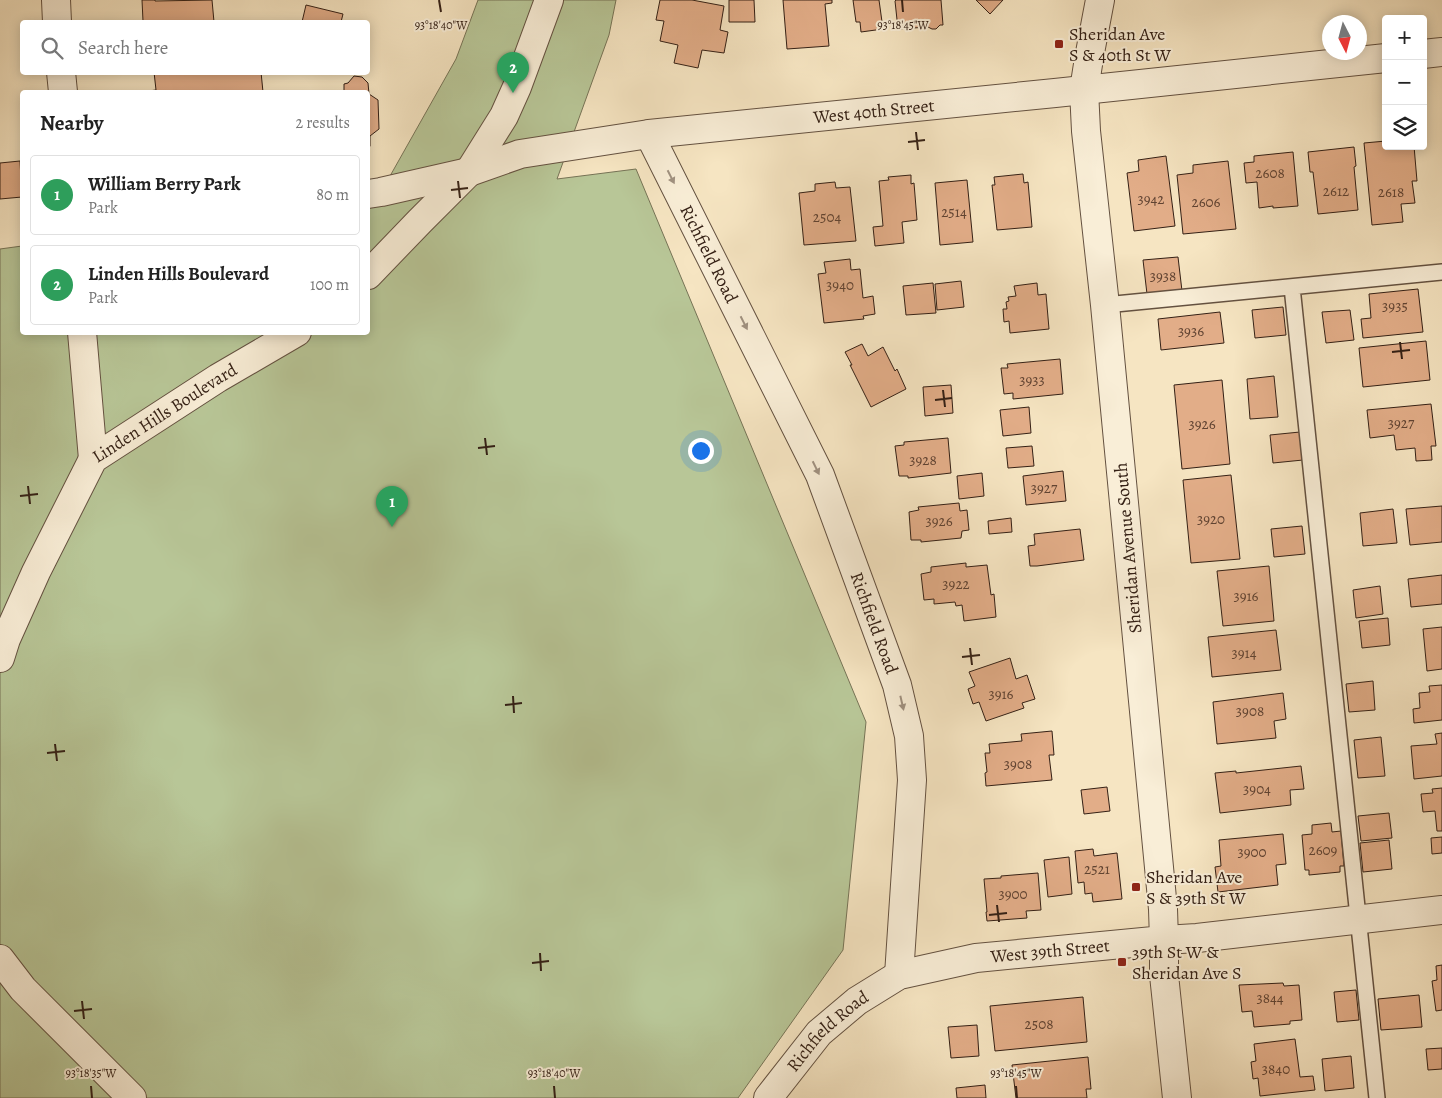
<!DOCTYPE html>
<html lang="en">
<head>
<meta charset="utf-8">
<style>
  body { margin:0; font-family:Alegreya,serif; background:#f2f2f2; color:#222 }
  .controls { position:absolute; right:15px; top:15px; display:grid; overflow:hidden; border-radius:5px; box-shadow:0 2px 12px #0003 }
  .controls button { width:45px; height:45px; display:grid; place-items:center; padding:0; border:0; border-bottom:1px solid #e0e0e0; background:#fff; color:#222; font:25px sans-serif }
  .compass { position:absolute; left:1322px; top:15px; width:45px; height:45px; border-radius:50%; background:#fff; box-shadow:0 2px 12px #0003; rotate:174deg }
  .you { position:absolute; left:700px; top:450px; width:18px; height:18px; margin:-12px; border:4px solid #fff; border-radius:50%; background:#1a73e8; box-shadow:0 0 0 8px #1a73e833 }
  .badge { display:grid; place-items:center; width:32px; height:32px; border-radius:50%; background:#1a73e8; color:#fff; font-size:16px; font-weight:700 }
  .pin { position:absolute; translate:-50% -41px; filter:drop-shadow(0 1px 2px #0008) }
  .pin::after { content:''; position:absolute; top:26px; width:18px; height:15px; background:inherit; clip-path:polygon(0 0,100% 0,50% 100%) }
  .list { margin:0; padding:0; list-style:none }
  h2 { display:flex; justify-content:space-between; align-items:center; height:65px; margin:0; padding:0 20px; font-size:21px }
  h2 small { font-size:16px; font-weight:400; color:#767676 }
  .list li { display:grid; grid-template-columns:32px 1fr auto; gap:15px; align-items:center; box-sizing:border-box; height:80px; margin:0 10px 10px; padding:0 10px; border:1px solid #e0e0e0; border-radius:5px }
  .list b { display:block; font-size:19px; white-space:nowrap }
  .list p { margin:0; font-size:16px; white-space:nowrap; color:#767676 }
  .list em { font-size:16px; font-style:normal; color:#767676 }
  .icon { flex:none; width:28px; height:28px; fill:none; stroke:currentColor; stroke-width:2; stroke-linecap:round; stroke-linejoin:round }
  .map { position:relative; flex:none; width:1442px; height:1098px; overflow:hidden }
  .search { position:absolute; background:#fff; box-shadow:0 2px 12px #0003; left:20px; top:20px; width:350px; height:55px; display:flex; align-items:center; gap:12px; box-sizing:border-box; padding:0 18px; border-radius:5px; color:#767676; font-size:19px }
  .panel { position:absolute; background:#fff; box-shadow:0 2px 12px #0003; left:20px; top:90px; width:350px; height:245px; border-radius:5px }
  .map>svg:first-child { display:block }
  .green { fill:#b8c697; stroke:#767356 }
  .building { fill:#e2ad88; stroke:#342015 }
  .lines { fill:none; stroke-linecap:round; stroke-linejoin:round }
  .service-casing { stroke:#645140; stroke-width:18 }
  .minor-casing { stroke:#645140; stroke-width:30 }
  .tertiary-casing { stroke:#645140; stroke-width:30 }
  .service { stroke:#f9eed7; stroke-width:15 }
  .minor { stroke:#f9eed7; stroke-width:28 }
  .tertiary { stroke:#f9eed7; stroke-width:28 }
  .oneway { fill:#a09180 }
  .ticks { fill:none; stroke:#342015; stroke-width:2 }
  .poi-dot { fill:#8f2418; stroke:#f9eed7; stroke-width:2 }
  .labels { text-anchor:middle; stroke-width:4; stroke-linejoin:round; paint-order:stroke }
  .number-label { font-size:15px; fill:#604332 }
  .poi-label { font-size:18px; fill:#342015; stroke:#f9eed7; text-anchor:start }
  .street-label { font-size:18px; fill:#342015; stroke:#f9eed7 }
  .ticks-label { font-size:12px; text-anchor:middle; fill:#342015; stroke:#f9eed7; stroke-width:4; stroke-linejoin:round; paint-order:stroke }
</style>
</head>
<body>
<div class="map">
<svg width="1442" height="1098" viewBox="0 0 1442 1098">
  <rect width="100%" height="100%" fill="#f6e5c2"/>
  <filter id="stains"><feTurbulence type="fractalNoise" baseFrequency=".004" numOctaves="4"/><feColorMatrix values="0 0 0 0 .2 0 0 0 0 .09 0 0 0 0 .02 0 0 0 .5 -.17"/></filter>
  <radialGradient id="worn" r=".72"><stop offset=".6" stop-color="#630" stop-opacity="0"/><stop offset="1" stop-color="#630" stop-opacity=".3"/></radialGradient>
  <path class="green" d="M478,0H616L609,35L557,179L636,169L866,722L843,950L738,1098H0V249L22,246V332H368V203L381,192L456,59Z"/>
  <path class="building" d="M142,0H155V1L212,0L214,22H138V21H143Z
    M660,0H692L724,6L720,30L728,32L724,53L702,50L698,68L674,63L678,45L660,41L664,21L656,20Z
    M729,0H754L755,22H729Z
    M783,0H832V3L825,4L829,46L787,49Z
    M853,0H879L883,29L861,32L860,22H856Z
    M896,0H941L943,25H940L936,29H932L928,27L898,29L895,1Z
    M976,0H1003L990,14Z
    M306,5L343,14L341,22H302Z
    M154,72H216V74L225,72H261L263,92H141L156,90Z
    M354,76L362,77L368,83L369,94L378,100L379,129L370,136V146L368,149V92H344V84L348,83Z
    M1386,141V146H1414L1417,181H1412L1415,203L1401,204L1403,222L1372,225L1364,143Z
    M1354,147L1356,166L1354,167L1358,210L1318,214L1313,172H1310L1308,152Z
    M1293,152L1298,206L1273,208V206L1259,208L1257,182L1246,183L1244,163L1254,162V156Z
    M1166,156L1175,226L1134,231L1127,173L1139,171L1138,160Z
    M20,161L22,197L0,199V163Z
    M1228,161L1236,229L1183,234L1177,175L1193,173V165Z
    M1023,174L1024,183L1028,182L1032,227L997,230L992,185H995L994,177Z
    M911,175V184L914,183L917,220L902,222L904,243L875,246L873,227L883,226L879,181L889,180L888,177Z
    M967,180L973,242L940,245L935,183Z
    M835,182L836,188L850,187L856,241L804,245L799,193L815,191V184Z
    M1178,257L1182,291L1147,294L1143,260Z
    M850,259L851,270L860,269L863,298L873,296L875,314L863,316L864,319L824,323L818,274L826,273L824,262Z
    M961,281L964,307L937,310L935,284Z
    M933,283L936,313L906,315L903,286Z
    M1037,283L1038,295L1046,294L1049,329L1010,333L1009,321L1004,322L1003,309H1007L1006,302L1009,301L1008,297L1016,296L1014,286Z
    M1418,289L1423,332L1363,338L1361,319L1371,318L1369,294Z
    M1283,307L1286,335L1255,338L1252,310Z
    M1350,310L1354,340L1326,343L1322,312Z
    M1220,312L1224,343L1161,350L1158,319Z
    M1426,341L1430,380L1363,387L1359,348Z
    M862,344L868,356L883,347L895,371L897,369L906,389L871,407L850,365H852L845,352Z
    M1060,359L1063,394L1013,399V393L1004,394L1001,368H1008L1007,364Z
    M1274,376L1278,417L1250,419L1247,379Z
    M1222,380L1230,464L1182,469L1174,385Z
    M951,385L953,413L925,416L923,387Z
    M1431,404L1436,446H1431L1432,460L1416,461L1415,448L1396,450L1394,435L1370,438L1367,410Z
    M1029,407L1031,433L1003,436L1000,410Z
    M1300,432L1303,460L1273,463L1270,435Z
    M948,438L951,473L908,478V476H899L895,446L904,445V442Z
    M1032,446L1034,466L1008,468L1006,448Z
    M1063,471L1066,501L1026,505L1023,476Z
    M982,473L984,496L959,499L957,476Z
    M1231,475L1240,559L1191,563L1183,480Z
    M959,503L960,511L967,510L969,530L962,531L961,538L921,542V540H911L909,512L919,510L918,507Z
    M1442,506V542L1410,545L1406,509Z
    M1393,509L1397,543L1363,546L1360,513Z
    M1011,518L1012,532L989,534L988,521Z
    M1302,526L1305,554L1274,557L1271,529Z
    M1080,529L1084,560L1037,566H1030L1028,546L1035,545L1034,534Z
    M966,563V567L987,565L991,595L994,594L996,617L964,621L962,605L956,606L955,602L934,604V599L924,600L921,574L931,572V567Z
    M1269,566L1274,621L1223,626L1217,571Z
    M1442,575V604L1411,607L1408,579Z
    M1380,586L1383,614L1356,618L1353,590Z
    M1388,618L1390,645L1362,648L1359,621Z
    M1442,627V669L1427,671L1423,629Z
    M1276,630L1281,670L1212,677L1208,637Z
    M1010,658L1016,679L1027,675L1035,699L1022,703L1024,708L986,721L979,702L973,704L968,689L975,686L969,672Z
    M1373,681L1375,710L1349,712L1346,684Z
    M1442,685V720L1414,723L1413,709L1420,708L1419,693L1430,692L1429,686Z
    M1283,693L1286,719L1274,721L1276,738L1217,744L1213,702Z
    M1052,731L1054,755H1049L1052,780L986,786L985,773L987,772L985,753H990L989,744L1022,741L1021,734Z
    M1442,733V776L1414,779L1411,746L1437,744L1435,734Z
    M1381,737L1385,776L1358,778L1354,740Z
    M1301,766L1304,789L1290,790L1291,805L1220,813L1215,773L1236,771V773Z
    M1107,787L1110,811L1084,814L1081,790Z
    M1442,788V831H1437L1435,811L1423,812L1421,794L1433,793L1432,789Z
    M1389,813L1392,838L1361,841L1358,816Z
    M1331,823L1332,832L1341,831L1344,866H1340V872L1309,875V870H1305L1302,835L1312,834V825Z
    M1283,834L1286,864L1276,865L1278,885L1218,892L1215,867L1221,866L1219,840Z
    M1442,837V853L1432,854L1431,838Z
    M1389,840L1392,869L1363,872L1360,843Z
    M1093,849L1094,856L1117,853L1122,899L1093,902L1092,893L1085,894L1084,882L1078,883L1075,851Z
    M1069,857L1072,894L1048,897L1044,860Z
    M1038,873L1041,910L1026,911L1027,918L987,921L986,912H987L984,879L1001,878V876Z
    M1442,965V1010L1436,1011L1432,981L1437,980L1436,966Z
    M1283,983L1284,986L1299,985L1302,1020L1290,1021V1024L1254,1027L1252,1011L1242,1012L1239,985Z
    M1356,990L1359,1020L1337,1022L1334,992Z
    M1419,995L1422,1027L1381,1030L1378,999Z
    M1083,997L1087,1042L995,1051L990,1006Z
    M977,1025L979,1056L951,1058L948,1027Z
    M1295,1039L1300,1077L1313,1076L1315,1090L1260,1096L1258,1078L1253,1079L1251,1062L1256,1061L1254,1044Z
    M1442,1048V1069L1428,1070L1426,1049Z
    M1351,1056L1354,1088L1325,1091L1322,1059Z
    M1088,1057L1091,1089H1086L1087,1098H1016L1012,1065Z
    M985,1085L986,1098H957L956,1088Z"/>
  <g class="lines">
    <g class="service-casing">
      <path id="service" d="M1292,287L1377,1098
        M1105,305L1442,272"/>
    </g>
    <g class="minor-casing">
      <g id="minor">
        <path d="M56,0L57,22"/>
        <path d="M1423,54L1442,52"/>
        <path d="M61,72L63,92"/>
        <path id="s1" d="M649,134L820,475L897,685L909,736L912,780L899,975"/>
        <path id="s2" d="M368,194L381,192L469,172L520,154L649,134L1055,93L1386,58"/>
        <path d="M368,275L420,221L469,172L504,116L517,87L549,0"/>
        <path d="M82,332L93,459"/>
        <path id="s3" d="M0,658L6,639L36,572L93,459L218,378L297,332"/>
        <path d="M1177,1098L1164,975V940L1197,938L1442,910"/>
      </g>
    </g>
    <g class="tertiary-casing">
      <g id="tertiary">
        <path d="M0,959L23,989L132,1098"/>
        <path id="s4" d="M768,1098L819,1033L857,1001L899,975L976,958L1164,940L1163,909L1105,305L1086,131L1084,90L1089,58L1100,0"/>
      </g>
    </g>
    <use href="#service" class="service"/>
    <use href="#minor" class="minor"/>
    <use href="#tertiary" class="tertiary"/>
  </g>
  <defs><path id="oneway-solid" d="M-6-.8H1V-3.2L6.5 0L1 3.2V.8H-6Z" transform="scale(1.25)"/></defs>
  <g class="oneway">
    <use href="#oneway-solid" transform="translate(671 177) rotate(63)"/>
    <use href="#oneway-solid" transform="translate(744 323) rotate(63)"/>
    <use href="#oneway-solid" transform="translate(816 468) rotate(64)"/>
    <use href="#oneway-solid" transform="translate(902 703) rotate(77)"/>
  </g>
  <path class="ticks" d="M439,0L441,12M902,0L903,12M916,132L918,150M908,142L925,140M458,181L460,198M451,190L468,188M1400,342L1402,359M1392,352L1410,350M943,390L945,407M935,400L952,398M485,438L487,455M478,448L495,446M28,486L30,504M20,496L38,494M970,648L972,665M962,657L980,655M513,696L514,713M505,705L522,703M55,744L57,761M47,753L65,751M997,905L999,922M989,915L1007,913M540,953L541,971M532,963L549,961M82,1001L84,1019M74,1011L92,1009M91,1086L92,1098M554,1086L555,1098M1016,1086L1017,1098"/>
  <g class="poi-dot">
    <rect x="1054" y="39" width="10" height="10" rx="2.5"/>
    <rect x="1131" y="882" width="10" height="10" rx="2.5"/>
    <rect x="1117" y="957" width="10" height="10" rx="2.5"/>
  </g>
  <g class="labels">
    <g class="number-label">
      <text x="1270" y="178">2608</text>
      <text x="1336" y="196">2612</text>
      <text x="1391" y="197">2618</text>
      <text x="1151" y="204">3942</text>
      <text x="1206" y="207">2606</text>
      <text x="954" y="217">2514</text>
      <text x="827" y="222">2504</text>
      <text x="1163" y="281">3938</text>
      <text x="840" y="290">3940</text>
      <text x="1395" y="311">3935</text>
      <text x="1191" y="336">3936</text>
      <text x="1032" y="385">3933</text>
      <text x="1401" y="428">3927</text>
      <text x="1202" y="429">3926</text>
      <text x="923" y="465">3928</text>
      <text x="1044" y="493">3927</text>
      <text x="1211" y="524">3920</text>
      <text x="939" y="526">3926</text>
      <text x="956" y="589">3922</text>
      <text x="1246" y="601">3916</text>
      <text x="1244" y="658">3914</text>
      <text x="1001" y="699">3916</text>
      <text x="1250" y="716">3908</text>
      <text x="1018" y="769">3908</text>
      <text x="1257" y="794">3904</text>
      <text x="1323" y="855">2609</text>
      <text x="1252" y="857">3900</text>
      <text x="1097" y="874">2521</text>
      <text x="1013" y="899">3900</text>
      <text x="1270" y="1003">3844</text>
      <text x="1039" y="1029">2508</text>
      <text x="1276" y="1074">3840</text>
    </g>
    <g class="poi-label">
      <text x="1069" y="40">Sheridan Ave<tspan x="1069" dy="21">S &amp; 40th St W</tspan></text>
      <text x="1146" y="883">Sheridan Ave<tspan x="1146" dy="21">S &amp; 39th St W</tspan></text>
      <text x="1132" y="958">39th St W &amp;<tspan x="1132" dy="21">Sheridan Ave S</tspan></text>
    </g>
    <g class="street-label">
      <text dy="6" stroke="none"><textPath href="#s2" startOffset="514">West 40th Street</textPath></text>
      <text dy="6" stroke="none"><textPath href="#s1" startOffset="134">Richfield Road</textPath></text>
      <text dy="6" stroke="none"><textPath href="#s3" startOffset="305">Linden Hills Boulevard</textPath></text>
      <text transform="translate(1128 548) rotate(-95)" y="6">Sheridan Avenue South</text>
      <text dy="6" stroke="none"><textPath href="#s1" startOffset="539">Richfield Road</textPath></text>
      <text dy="6" stroke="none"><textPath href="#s4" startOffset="335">West 39th Street</textPath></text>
      <text dy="6" stroke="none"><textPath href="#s4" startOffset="90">Richfield Road</textPath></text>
    </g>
  </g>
  <g class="ticks-label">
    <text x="441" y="29">93°18'40"W</text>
    <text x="903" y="29">93°18'45"W</text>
    <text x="91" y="1077">93°18'35"W</text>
    <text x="554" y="1077">93°18'40"W</text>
    <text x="1016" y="1077">93°18'45"W</text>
  </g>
  <rect width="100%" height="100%" filter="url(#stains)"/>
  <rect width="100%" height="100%" fill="url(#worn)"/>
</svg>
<div class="controls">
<button>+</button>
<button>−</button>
<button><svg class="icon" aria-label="layers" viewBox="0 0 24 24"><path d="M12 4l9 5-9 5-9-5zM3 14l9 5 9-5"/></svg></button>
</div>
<svg class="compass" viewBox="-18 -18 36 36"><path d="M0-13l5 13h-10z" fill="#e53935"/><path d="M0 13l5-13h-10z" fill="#767676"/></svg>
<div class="you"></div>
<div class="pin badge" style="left:392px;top:527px;background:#2e9e5b">1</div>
<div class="pin badge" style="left:513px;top:93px;background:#2e9e5b">2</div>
<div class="search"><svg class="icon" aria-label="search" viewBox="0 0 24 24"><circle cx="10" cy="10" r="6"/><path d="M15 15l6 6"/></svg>Search here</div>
<section class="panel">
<h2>Nearby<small>2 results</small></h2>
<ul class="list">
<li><span class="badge" style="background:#2e9e5b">1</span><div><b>William Berry Park</b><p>Park</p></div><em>80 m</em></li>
<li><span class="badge" style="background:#2e9e5b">2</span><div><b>Linden Hills Boulevard</b><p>Park</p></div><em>100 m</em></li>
</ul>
</section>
</div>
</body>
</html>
